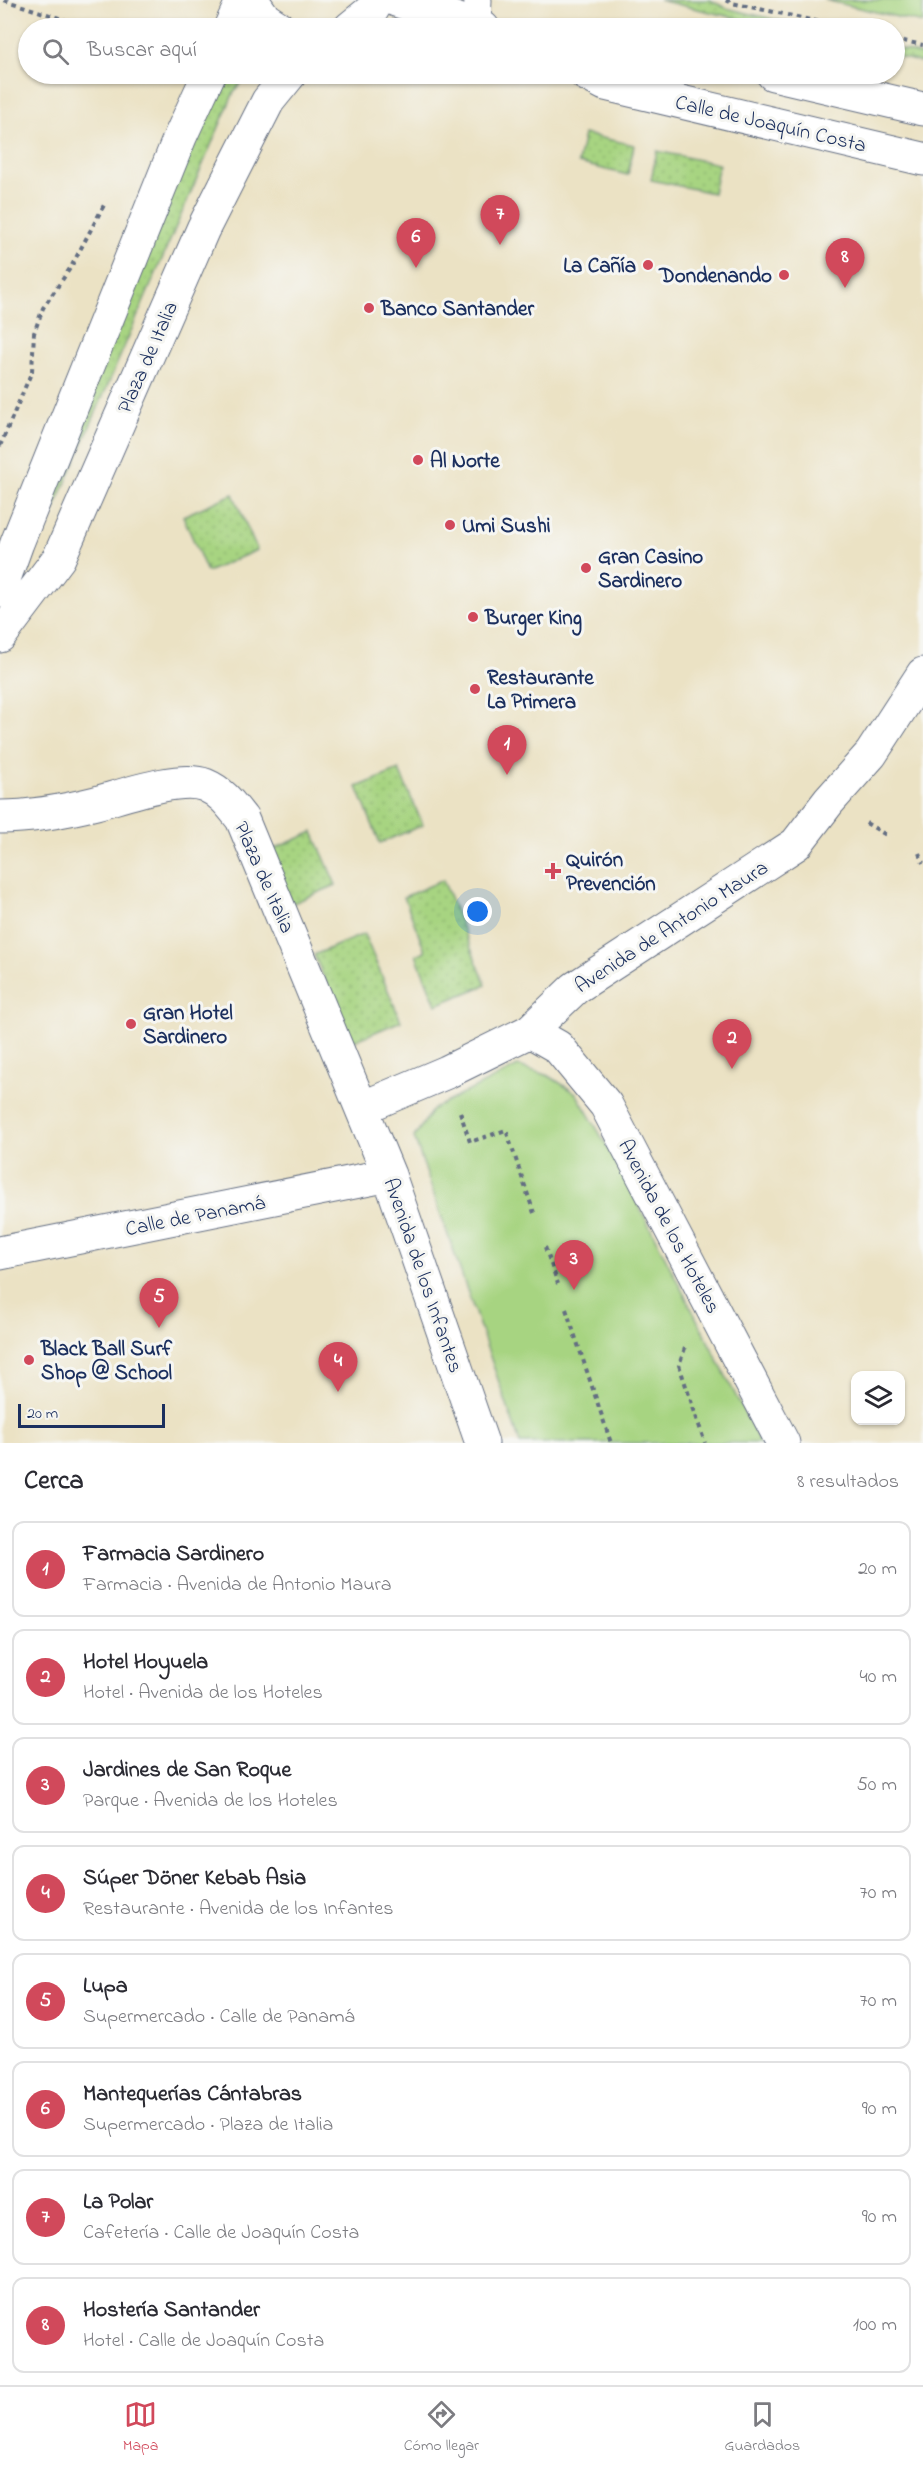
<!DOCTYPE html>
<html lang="es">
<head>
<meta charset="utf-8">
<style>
  body { margin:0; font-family:"Indie Flower",sans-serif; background:#f2f2f3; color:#2b2b33 }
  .controls { position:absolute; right:18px; bottom:18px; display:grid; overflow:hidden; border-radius:12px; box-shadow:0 2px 4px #0004 }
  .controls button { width:54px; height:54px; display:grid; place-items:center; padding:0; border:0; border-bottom:2px solid #e1e1e2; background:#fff; color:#2b2b33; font:30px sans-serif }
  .scale { position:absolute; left:18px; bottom:15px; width:147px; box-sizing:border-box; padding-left:6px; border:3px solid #1b2f5e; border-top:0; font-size:16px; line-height:21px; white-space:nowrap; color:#1b2f5e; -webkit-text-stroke:4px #f6f6f2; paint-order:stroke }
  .you { position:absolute; left:478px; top:912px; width:21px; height:21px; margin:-15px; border:4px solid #fff; border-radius:50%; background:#1a73e8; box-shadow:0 0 0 9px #1a73e833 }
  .badge { display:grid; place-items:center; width:39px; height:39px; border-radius:50%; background:#d1495b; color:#fff; font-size:20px; font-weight:700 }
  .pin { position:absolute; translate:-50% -50px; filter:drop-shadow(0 2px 3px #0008) }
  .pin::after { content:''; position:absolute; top:32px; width:21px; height:18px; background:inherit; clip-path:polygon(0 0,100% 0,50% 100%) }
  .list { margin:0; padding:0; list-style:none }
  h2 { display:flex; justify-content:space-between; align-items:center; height:78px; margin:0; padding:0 24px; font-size:26px }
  h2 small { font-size:20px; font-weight:400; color:#7c7c81 }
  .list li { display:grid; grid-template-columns:39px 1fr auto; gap:18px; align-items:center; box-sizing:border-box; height:96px; margin:0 12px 12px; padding:0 12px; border:2px solid #e1e1e2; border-radius:12px }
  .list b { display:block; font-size:22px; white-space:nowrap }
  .list p { margin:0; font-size:20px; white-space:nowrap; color:#7c7c81 }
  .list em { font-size:20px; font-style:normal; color:#7c7c81 }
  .icon { flex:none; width:33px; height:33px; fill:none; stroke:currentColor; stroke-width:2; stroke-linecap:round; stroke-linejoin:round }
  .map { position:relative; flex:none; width:923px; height:1443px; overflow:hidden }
  .search { position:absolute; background:#fff; box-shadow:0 2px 4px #0004; left:18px; right:18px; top:18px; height:66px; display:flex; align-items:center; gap:15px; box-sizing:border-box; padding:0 21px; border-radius:33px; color:#7c7c81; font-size:22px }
  .sheet { height:942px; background:#fff }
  nav { display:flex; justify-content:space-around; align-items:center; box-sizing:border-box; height:84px; border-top:2px solid #e1e1e2; background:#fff; font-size:16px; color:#7c7c81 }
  nav a { display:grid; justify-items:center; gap:3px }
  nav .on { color:#d1495b }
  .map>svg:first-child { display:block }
  .grass { fill:url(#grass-dots); stroke:#618270; stroke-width:1.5 }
  .garden { fill:#a7d481; stroke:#618270; stroke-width:1.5 }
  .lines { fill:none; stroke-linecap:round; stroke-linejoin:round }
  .lane-casing { stroke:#646e82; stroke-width:29 }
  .street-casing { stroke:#646e82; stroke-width:35 }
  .secondary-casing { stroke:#646e82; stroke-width:35 }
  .path { stroke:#646e82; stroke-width:4; stroke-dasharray:4.5 4.5; stroke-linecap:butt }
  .lane { stroke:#fff; stroke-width:27 }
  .street { stroke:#fff; stroke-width:33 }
  .secondary { stroke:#fff; stroke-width:33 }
  .poi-dot { fill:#d1495b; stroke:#f6f6f2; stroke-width:2 }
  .labels { text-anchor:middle; stroke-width:6; stroke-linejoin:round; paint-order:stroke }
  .street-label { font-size:21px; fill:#1b2f5e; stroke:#f6f6f2 }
  .poi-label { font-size:21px; font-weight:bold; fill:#1b2f5e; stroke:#f6f6f2; text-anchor:start }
</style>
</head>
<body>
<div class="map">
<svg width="923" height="1443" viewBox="0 0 923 1443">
  <defs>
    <pattern id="grass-dots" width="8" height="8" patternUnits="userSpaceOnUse" patternTransform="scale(1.5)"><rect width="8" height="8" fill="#a7d481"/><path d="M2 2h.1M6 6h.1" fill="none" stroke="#8fb672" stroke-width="1.8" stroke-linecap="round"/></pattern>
  </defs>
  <rect width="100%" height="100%" fill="#f6f6f2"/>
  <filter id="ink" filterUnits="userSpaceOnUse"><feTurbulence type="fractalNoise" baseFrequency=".0167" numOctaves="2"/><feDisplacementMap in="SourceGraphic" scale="12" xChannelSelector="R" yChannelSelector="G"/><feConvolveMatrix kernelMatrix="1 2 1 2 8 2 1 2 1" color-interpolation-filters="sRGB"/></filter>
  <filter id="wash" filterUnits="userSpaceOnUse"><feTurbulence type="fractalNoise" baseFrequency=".008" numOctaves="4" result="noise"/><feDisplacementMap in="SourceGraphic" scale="24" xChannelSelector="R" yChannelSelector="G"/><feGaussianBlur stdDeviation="1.35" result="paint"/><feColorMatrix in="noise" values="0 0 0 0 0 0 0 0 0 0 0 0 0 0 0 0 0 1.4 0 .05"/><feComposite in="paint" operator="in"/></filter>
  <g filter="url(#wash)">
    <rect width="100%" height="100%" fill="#ebe2c4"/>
    <path class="grass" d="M659,0H710L726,8L811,28H778Z
      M895,48L923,55V63L895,56Z
      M226,74H248L234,92L47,526L35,510L191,147Z
      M584,134L634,145L628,175L578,163Z
      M657,151L719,164L713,193L651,180Z
      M233,494L257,550L207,572L183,516Z
      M399,770L423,825L380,843L357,787Z
      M313,832L336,885L291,904L269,851Z
      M443,880L486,985L436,1005L416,955L425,951L404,897Z
      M364,934L401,1021L352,1042L314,955Z"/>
    <path class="garden" d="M825,0H923V23Z
      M518,1066L549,1076L576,1093L616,1161L760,1443H520L414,1137L433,1109Z"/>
  </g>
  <g filter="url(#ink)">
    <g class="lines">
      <g class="lane-casing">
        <path id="lane" d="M477,27L478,0"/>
      </g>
      <g class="street-casing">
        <path id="street" d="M396,0L483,28
          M586,74L605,84L923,159
          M773,74L923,109
          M0,817C33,817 64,811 96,803C122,796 180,775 205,785C222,792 231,805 242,819L389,1175L482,1443
          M530,1031L558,1047L606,1105L783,1443
          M362,1108L447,1072L530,1031L575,988L796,844L829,801L871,754L923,674
          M0,1253L389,1175"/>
      </g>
      <g class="secondary-casing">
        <path id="secondary" d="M252,0L265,19L279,28
          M230,28L243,0
          M350,28L372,10L378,0
          M0,590L17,543L180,137L209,74
          M0,636L59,558L203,229L268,101L290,74"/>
      </g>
      <path class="path" d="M4,0L90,28
        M726,0L732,3L848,28
        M894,39L923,45
        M0,446L32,371L34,333L43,308L71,267L104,205
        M866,823L888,836
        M919,853L923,863
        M460,1112L470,1142L506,1130L534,1213
        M545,1247L558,1284
        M566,1309L611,1443
        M685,1348L679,1365L705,1443"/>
      <use href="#lane" class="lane"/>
      <use href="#street" class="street"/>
      <use href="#secondary" class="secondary"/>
    </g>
  </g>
  <g class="poi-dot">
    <circle cx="648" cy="265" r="6"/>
    <circle cx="784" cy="275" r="6"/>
    <circle cx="369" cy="308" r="6"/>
    <circle cx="418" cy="460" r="6"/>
    <circle cx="450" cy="525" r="6"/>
    <circle cx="586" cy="568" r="6"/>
    <circle cx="473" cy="617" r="6"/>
    <circle cx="475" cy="689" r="6"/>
    <path d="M550 862h6v6h6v6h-6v6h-6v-6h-6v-6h6z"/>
    <circle cx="131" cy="1024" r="6"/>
    <circle cx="29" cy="1360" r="6"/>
  </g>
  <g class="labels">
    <g class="street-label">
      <text transform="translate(771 123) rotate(13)" y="7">Calle de Joaquín Costa</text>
      <text transform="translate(147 357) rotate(-66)" y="7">Plaza de Italia</text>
      <text transform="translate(265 877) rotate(66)" y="7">Plaza de Italia</text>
      <text transform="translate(671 926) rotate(-33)" y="7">Avenida de Antonio Maura</text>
      <text transform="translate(195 1215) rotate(-11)" y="7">Calle de Panamá</text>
      <text transform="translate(670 1226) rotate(62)" y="7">Avenida de los Hoteles</text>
      <text transform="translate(424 1275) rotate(71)" y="7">Avenida de los Infantes</text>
    </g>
    <g class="poi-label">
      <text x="636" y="272" text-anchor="end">La Cañía</text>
      <text x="772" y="282" text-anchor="end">Dondenando</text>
      <text x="381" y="315">Banco Santander</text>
      <text x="430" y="467">Al Norte</text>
      <text x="462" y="532">Umi Sushi</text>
      <text x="598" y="563">Gran Casino<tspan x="598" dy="24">Sardinero</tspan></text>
      <text x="485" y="624">Burger King</text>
      <text x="487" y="684">Restaurante<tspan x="487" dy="24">La Primera</tspan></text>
      <text x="566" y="866">Quirón<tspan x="566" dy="24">Prevención</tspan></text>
      <text x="143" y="1019">Gran Hotel<tspan x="143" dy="24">Sardinero</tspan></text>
      <text x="41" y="1355">Black Ball Surf<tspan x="41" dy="24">Shop @ School</tspan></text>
    </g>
  </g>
</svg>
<div class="controls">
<button><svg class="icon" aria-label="layers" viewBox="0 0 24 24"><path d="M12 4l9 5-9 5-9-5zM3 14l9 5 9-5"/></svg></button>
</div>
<div class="scale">20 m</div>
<div class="you"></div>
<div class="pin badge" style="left:507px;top:775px">1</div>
<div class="pin badge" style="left:732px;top:1069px">2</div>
<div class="pin badge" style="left:574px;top:1290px">3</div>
<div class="pin badge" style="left:338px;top:1392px">4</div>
<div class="pin badge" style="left:159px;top:1328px">5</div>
<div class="pin badge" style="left:416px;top:268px">6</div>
<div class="pin badge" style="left:500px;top:245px">7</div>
<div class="pin badge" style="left:845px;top:288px">8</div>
<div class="search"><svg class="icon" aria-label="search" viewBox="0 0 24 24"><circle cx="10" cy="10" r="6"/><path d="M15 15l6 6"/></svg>Buscar aquí</div>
</div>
<section class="sheet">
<h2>Cerca<small>8 resultados</small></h2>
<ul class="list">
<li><span class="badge">1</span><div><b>Farmacia Sardinero</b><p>Farmacia · Avenida de Antonio Maura</p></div><em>20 m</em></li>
<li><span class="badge">2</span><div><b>Hotel Hoyuela</b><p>Hotel · Avenida de los Hoteles</p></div><em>40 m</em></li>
<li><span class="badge">3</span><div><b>Jardines de San Roque</b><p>Parque · Avenida de los Hoteles</p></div><em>50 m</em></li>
<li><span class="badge">4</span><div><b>Súper Döner Kebab Asia</b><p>Restaurante · Avenida de los Infantes</p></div><em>70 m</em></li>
<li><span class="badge">5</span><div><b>Lupa</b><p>Supermercado · Calle de Panamá</p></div><em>70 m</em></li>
<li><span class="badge">6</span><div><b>Mantequerías Cántabras</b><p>Supermercado · Plaza de Italia</p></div><em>90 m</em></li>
<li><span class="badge">7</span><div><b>La Polar</b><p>Cafetería · Calle de Joaquín Costa</p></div><em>90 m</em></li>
<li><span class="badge">8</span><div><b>Hostería Santander</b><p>Hotel · Calle de Joaquín Costa</p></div><em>100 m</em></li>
</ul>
</section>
<nav>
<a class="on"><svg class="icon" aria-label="map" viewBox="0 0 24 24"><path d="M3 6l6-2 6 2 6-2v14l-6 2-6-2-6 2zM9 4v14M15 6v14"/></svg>Mapa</a>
<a><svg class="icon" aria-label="directions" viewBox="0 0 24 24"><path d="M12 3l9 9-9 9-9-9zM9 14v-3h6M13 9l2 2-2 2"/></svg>Cómo llegar</a>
<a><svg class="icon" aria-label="saved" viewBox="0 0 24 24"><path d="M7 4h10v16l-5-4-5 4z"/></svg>Guardados</a>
</nav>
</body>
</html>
